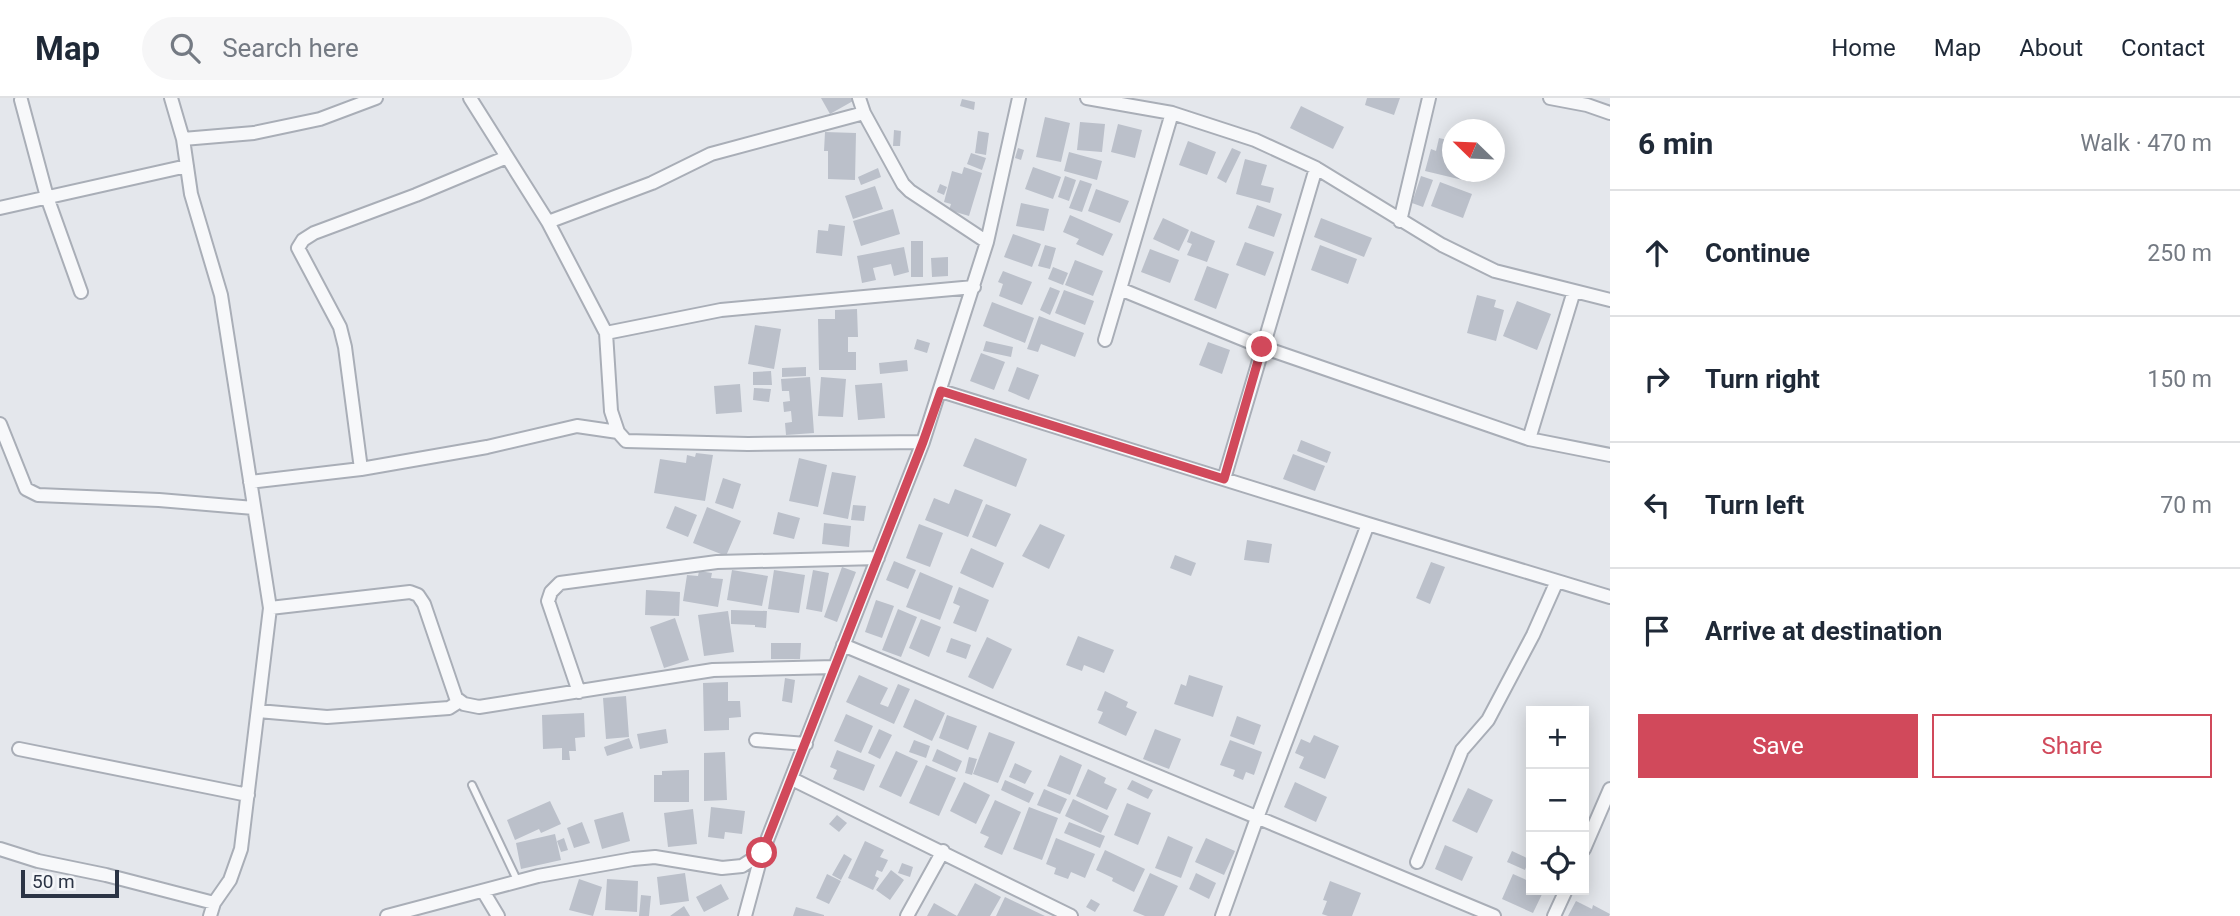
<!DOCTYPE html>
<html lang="en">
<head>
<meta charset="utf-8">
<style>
  body { margin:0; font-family:Roboto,sans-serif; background:#f6f6f7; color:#1f2937 }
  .controls { position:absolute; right:21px; bottom:21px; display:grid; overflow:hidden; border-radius:0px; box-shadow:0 4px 18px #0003 }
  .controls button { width:63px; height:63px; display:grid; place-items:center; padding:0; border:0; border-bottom:2px solid #e0e1e3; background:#fff; color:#1f2937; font:35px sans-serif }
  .compass { position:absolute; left:1442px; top:21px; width:63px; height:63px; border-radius:50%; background:#fff; box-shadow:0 4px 18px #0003; rotate:293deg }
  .scale { position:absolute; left:21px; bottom:18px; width:98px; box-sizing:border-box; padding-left:7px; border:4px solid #2b3445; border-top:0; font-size:19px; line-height:24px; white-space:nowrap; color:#2b3445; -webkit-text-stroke:5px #f4f6f9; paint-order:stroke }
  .stop { position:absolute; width:21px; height:21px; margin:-16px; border:5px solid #d1495b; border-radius:50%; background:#fff }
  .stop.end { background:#d1495b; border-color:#fff; box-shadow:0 2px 7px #0008 }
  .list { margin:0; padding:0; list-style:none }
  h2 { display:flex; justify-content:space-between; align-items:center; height:91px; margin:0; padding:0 28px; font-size:30px }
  h2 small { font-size:23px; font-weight:400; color:#747a83 }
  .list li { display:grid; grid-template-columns:46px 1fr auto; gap:21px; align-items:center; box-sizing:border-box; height:126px; padding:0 28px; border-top:2px solid #e0e1e3 }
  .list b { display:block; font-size:26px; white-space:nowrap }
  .list em { font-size:23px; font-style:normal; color:#747a83 }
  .actions { display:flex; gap:14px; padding:21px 28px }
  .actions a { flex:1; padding:16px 0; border:2px solid #d1495b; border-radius:0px; text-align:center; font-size:24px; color:#d1495b }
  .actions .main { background:#d1495b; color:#fff }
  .icon { flex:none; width:38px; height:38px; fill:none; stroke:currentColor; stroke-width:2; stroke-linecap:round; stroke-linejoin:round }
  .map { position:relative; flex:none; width:1610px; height:818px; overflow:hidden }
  header { display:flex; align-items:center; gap:42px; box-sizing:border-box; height:98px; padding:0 35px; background:#fff; border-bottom:2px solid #e0e1e3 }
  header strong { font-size:33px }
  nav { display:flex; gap:38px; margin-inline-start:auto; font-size:24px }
  .search { width:490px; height:63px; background:#f6f6f7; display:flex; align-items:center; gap:18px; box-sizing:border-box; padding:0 24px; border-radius:38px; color:#747a83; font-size:26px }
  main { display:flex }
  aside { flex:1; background:#fff }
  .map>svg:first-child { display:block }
  .building { fill:#bbc0ca }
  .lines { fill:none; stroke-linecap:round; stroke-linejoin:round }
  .lane-casing { stroke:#a9aeb7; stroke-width:10 }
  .street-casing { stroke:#a9aeb7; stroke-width:16 }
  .lane { stroke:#f7f8fa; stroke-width:6 }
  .street { stroke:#f7f8fa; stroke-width:12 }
  .route { stroke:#d1495b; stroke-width:9 }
</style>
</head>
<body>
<header>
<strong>Map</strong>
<div class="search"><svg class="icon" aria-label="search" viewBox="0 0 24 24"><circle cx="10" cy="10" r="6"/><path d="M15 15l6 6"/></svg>Search here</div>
<nav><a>Home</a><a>Map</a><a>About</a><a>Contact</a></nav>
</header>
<main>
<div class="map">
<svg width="1610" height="818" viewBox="0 0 1610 818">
  <rect width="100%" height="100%" fill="#e4e7ec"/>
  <path class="building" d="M821,0H852L853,3L830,16Z
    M1367,0H1400L1394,17L1365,7Z
    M962,1L975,4L974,12L960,8Z
    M1301,8L1344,29L1333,51L1290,30Z
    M1045,19L1070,25L1061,64L1036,59Z
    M1080,24L1105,26L1102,54L1077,52Z
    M1118,26L1142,32L1135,60L1111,54Z
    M894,32L901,33L900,48H893Z
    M978,33L989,35L986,57L975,55Z
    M825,34L856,35L855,82L828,81V53H824Z
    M1439,40L1452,43V74H1474L1471,84L1425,73L1431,51L1436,53Z
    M1188,43L1216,54L1207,77L1179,67Z
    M1018,50L1024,52L1021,62L1015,60Z
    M1232,50L1241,54L1226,85L1217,80Z
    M1069,54L1102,63L1097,82L1064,73Z
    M971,55L986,60L982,72L967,66Z
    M1245,61L1267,67L1261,87L1274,90L1270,105L1236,96Z
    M964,69L982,75L969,118L949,112L951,106L944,104L952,73L962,76Z
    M1033,69L1061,79L1053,101L1025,91Z
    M878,70L881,79L861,87L858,79Z
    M1065,78L1076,82L1069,103L1058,99Z
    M1421,78L1433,82L1423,109L1412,105Z
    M1080,82L1092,86L1082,114L1069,110Z
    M1440,84L1472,96L1463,120L1431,108Z
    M940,86L947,89L944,97L937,94Z
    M875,88L883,111L853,121L845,98Z
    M1096,91L1129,103L1120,125L1088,113Z
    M1021,105L1049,111L1044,133L1016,128Z
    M1257,107L1282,116L1274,139L1248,130Z
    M893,111L900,136L861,148L853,123Z
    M1070,117L1113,136L1103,158L1076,146L1079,141L1063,134Z
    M1163,120L1189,132L1179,153L1153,141Z
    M1321,120L1372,140L1364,159L1314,139Z
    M829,126L845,128L842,158L816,155L818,132L828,133Z
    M1191,133L1215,143L1207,164L1187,157L1192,146L1187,144Z
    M1013,136L1041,146L1032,169L1004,159Z
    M911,143H923V179H911Z
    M1245,144L1274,154L1265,178L1236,167Z
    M1045,147L1056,150L1050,171L1038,168Z
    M1320,147L1357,161L1348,186L1311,172Z
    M904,149L909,174L894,178L891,166L873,170L876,182L862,185L857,158Z
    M1150,151L1179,162L1170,185L1141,174Z
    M948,159V178L932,179L931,160Z
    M1075,162L1103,173L1093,198L1065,187Z
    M1207,168L1229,176L1216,211L1194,202Z
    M1053,169L1068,175L1063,187L1048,181Z
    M1003,173L1032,184L1022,207L999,198L1003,186L998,184Z
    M1050,189L1060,193L1050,217L1040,212Z
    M1064,192L1094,203L1085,227L1055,215Z
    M1477,197L1496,202L1494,209L1504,212L1496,243L1467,235Z
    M1517,203L1551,216L1537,252L1503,238Z
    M992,204L1034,220L1025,245L983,228Z
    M857,211L858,239H848V254H856V272H819L818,221H835V212Z
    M1039,218L1084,235L1075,259L1041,246L1038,254L1027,251Z
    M755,227L781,231L774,271L748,266Z
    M917,241L930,245L927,255L914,251Z
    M986,243L1013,249L1011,259L983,253Z
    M1208,244L1230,252L1222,276L1199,267Z
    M981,255L1005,264L994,292L970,283Z
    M907,262L908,273L880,276L879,265Z
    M806,269V278L782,279V270Z
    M1017,269L1039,277L1029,302L1008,293Z
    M771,273L772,287H753V274Z
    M810,279L814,335L786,337L785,325L792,324L791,313L784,314L783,304L790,303L789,293H782L781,281Z
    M821,279L846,281L843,319L818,318Z
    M882,285L885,320L858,322L855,287Z
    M740,286L742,314L716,316L714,288Z
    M754,290L771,291L769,304L753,302Z
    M975,340L1027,361L1016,389L963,368Z
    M1301,342L1331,354L1327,365L1297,353Z
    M696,355L713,357L705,403L654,395L660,361L686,365L687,357L695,359Z
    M1293,356L1325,368L1315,393L1283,381Z
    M799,360L827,367L818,409L789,403Z
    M832,374L856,378L848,421L823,416Z
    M723,380L741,386L733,411L715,405Z
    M955,391L983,402L968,439L925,422L934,400L949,406Z
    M986,406L1011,416L996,449L972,439Z
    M853,407L866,408L864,423L851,422Z
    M675,408L697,417L688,439L666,430Z
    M707,409L741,423L726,458L693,445Z
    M778,414L800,420L794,441L773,436Z
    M824,425L851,428L849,449L822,446Z
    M919,426L943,435L930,469L906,460Z
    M1040,426L1065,437L1049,471L1022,458Z
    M1247,442L1272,446L1269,465L1244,462Z
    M971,450L1004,465L993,490L960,475Z
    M1175,457L1196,465L1191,478L1170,470Z
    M894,463L916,472L908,491L886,482Z
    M1431,464L1445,469L1430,506L1416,500Z
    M842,469L856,474L837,524L824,519Z
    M732,472L768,478L762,508L727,502Z
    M774,472L805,477L799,515L768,511Z
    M813,472L829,475L822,514L806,511Z
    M699,473L712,475L711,480L723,481L718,509L683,503L687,477L698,478Z
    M920,474L953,488L940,522L906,509Z
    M959,489L989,502L976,534L953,525L960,508L953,505Z
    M646,492L680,494L679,518L645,517Z
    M876,502L894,508L882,540L865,534Z
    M898,511L917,519L901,559L882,552Z
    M731,512L767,513L766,530L755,529V527L731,526Z
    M728,513L734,554L704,558L698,517Z
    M675,520L689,562L664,570L650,529Z
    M921,521L941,529L929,559L909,550Z
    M1078,538L1114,552L1104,575L1084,567L1082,573L1066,567Z
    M987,539L1012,551L993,591L968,579Z
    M951,540L971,547L966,561L946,554Z
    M771,545H801L800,561H771Z
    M859,577L888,590L880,606L888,609L898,586L910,591L894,626L846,604Z
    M1189,577L1223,588L1213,619L1174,606L1181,586L1186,588Z
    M785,580L795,582L792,605L782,603Z
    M728,584V603H740L741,619L729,620V632L704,633L703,585Z
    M1105,593L1128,604L1126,609L1137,614L1126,638L1098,625L1103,614L1097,612Z
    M626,598L629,639L606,641L603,600Z
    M915,601L945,615L932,643L903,629Z
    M584,615L585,639L575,640L576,653H569L570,662H562V650L543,651L542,617Z
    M846,616L873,628L861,655L834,643Z
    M947,617L977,628L968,652L939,640Z
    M1237,618L1261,627L1254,647L1230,638Z
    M666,631L668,645L640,651L637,636Z
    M879,631L892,637L880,661L868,655Z
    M1155,631L1181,641L1169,671L1143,661Z
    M989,634L1015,644L998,685L973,676Z
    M1314,637L1339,648L1325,681L1299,670L1304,659L1295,655L1301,641L1310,645Z
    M629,640L633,650L607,658L604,649Z
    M914,642L930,648L926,660L909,654Z
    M1230,642L1262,654L1254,677L1246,674L1243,682L1233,678L1235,672L1220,667Z
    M937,651L962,663L957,674L932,663Z
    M837,652L875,667L864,693L833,681L837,672L830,669Z
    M896,653L918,663L901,699L879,689Z
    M725,654L727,702L704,703V655Z
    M1060,657L1082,667L1070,697L1047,688Z
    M969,659L977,661L972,677L965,675Z
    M1015,665L1032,673L1025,686L1009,679Z
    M926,667L956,680L939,718L909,705Z
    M1088,671L1106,680L1104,685L1117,691L1107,712L1076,698Z
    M689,672V704H654V677H662V673Z
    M1005,682L1034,695L1029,705L1001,692Z
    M1132,682L1153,692L1148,701L1127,691Z
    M964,684L990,697L976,726L950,713Z
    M1295,684L1327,699L1316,724L1284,709Z
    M1468,690L1493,702L1477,735L1452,723Z
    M1044,691L1067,701L1060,716L1037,707Z
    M1073,701L1109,718L1101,735L1065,718Z
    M995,702L1021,714L1002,757L984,749L989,739L980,735Z
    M550,703L561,726L541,735L539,731L515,742L507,722Z
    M1127,705L1151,715L1138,747L1114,737Z
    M711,709L745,713L742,736L725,734L724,741L708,739Z
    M1029,709L1058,720L1042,762L1013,751Z
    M693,711L697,746L668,749L664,715Z
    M623,714L630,743L602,751L594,722Z
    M837,717L847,725L839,734L829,726Z
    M582,724L590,745L574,750L567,730Z
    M1069,724L1105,738L1100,750L1064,735Z
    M555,736L561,762L521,771L516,745Z
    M1168,738L1193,749L1181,780L1155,770Z
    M564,740L568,752L561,754L557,743Z
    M1056,740L1095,756L1085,780L1071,774L1068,781L1054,776L1056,770L1046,766Z
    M1206,740L1235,753L1224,777L1195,764Z
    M865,743L884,752L880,759L888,762L882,774L877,772L875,778L879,780L873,792L848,780Z
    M1445,747L1473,759L1462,783L1435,771Z
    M1105,752L1145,771L1134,794L1112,783L1113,780L1096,772Z
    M1512,753L1529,761L1525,772L1507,764Z
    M844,756L852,761L841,782L832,777Z
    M902,765L913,769L910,779L898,775Z
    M891,772L904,782L890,802L876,792Z
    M685,775L689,803L660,807L657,779Z
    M1150,775L1178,788L1164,818H1145L1133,813Z
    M1196,775L1216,785L1209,801L1189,791Z
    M827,776L841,783L829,806L816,800Z
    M1513,776L1531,784V792H1544L1533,815L1502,801Z
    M579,781L602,789L593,818L569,812Z
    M607,781L638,783L637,814L605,812Z
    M1330,783L1361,795L1352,818H1328L1322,816L1327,803L1323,802Z
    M975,785L1001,799L990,818H927L934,805L957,818Z
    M721,786L729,801L704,814L696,799Z
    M641,797L651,798L649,818H639Z
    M1005,799L1045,818H996Z
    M1091,801L1100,806L1095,814L1086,809Z
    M1576,803L1592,811L1593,807L1610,816L1609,818H1568Z
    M684,808L690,818H670Z
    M796,809L824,817V818H793Z"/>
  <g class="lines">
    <g class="lane-casing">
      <path id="lane" d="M472,687L518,784"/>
    </g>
    <g class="street-casing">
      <path id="street" d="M171,0L183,41L191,96L221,197L270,510L241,751L230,782L214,805L210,818
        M470,0L548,124L606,235L611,313L618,334L626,343L748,346L923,344
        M859,0L864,15L903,86L910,93L987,144
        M1087,0L1172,15L1255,42L1316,70L1442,147L1495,173L1610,202
        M1550,0L1587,7L1610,15
        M21,2L47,99L81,194
        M183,41L254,35L320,21L376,0
        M0,110L187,68
        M1400,123L1429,0
        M548,124L652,85L711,56L864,15
        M1120,191L1262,249L1529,341L1610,357
        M606,235L721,212L974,189
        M1105,242L1172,15
        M941,293L1368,426L1610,499
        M0,326L26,391L38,397L159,402L254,410
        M1529,341L1574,193
        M361,371L345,249L340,229L298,150L303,142L314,135L416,97L507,59
        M1224,381L1316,70
        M250,384L361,371L487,349L577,328L618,334
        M270,510L410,494L418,497L424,506L456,600L464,606L479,609L713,572L835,569
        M843,547L1494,818
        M579,594L548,503L551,494L560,485L717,464L878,460
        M258,613L327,619L449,610L460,603
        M756,642L806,646
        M19,651L248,697
        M792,681L1071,818
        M0,751L38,763L106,777L214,805
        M1584,751L1610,691
        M1417,764L1462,652L1488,622L1533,537L1557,483
        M483,793L498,818
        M387,818L538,778L633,761L655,759L722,770L742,768L762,755L923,344L987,144L1019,0
        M745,818L762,755
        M907,818L943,753
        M1222,818L1257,720L1368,426
        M1554,818L1566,792"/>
    </g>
    <use href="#lane" class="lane"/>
    <use href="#street" class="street"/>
  </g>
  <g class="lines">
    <path class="route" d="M762,755L923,344L941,293L1224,381L1262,249"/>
  </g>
</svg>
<div class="controls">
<button>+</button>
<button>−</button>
<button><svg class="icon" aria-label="locate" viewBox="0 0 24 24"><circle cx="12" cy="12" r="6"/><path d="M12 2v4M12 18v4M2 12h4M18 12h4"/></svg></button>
</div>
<svg class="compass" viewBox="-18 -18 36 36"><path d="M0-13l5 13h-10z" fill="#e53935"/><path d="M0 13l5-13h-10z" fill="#747a83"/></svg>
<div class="scale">50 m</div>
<div class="stop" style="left:762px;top:755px"></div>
<div class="stop end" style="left:1262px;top:249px"></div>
</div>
<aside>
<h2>6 min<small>Walk · 470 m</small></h2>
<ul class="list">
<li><svg class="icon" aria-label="ahead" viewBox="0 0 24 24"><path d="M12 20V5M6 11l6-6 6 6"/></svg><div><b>Continue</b></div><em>250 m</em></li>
<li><svg class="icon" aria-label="right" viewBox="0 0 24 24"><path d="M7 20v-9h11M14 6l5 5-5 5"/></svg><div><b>Turn right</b></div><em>150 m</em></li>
<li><svg class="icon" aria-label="left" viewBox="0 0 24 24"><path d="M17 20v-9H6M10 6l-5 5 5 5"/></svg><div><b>Turn left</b></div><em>70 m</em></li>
<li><svg class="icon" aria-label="arrive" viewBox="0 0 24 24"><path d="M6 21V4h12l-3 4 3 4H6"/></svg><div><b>Arrive at destination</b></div></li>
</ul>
<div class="actions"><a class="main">Save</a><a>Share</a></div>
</aside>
</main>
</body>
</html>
